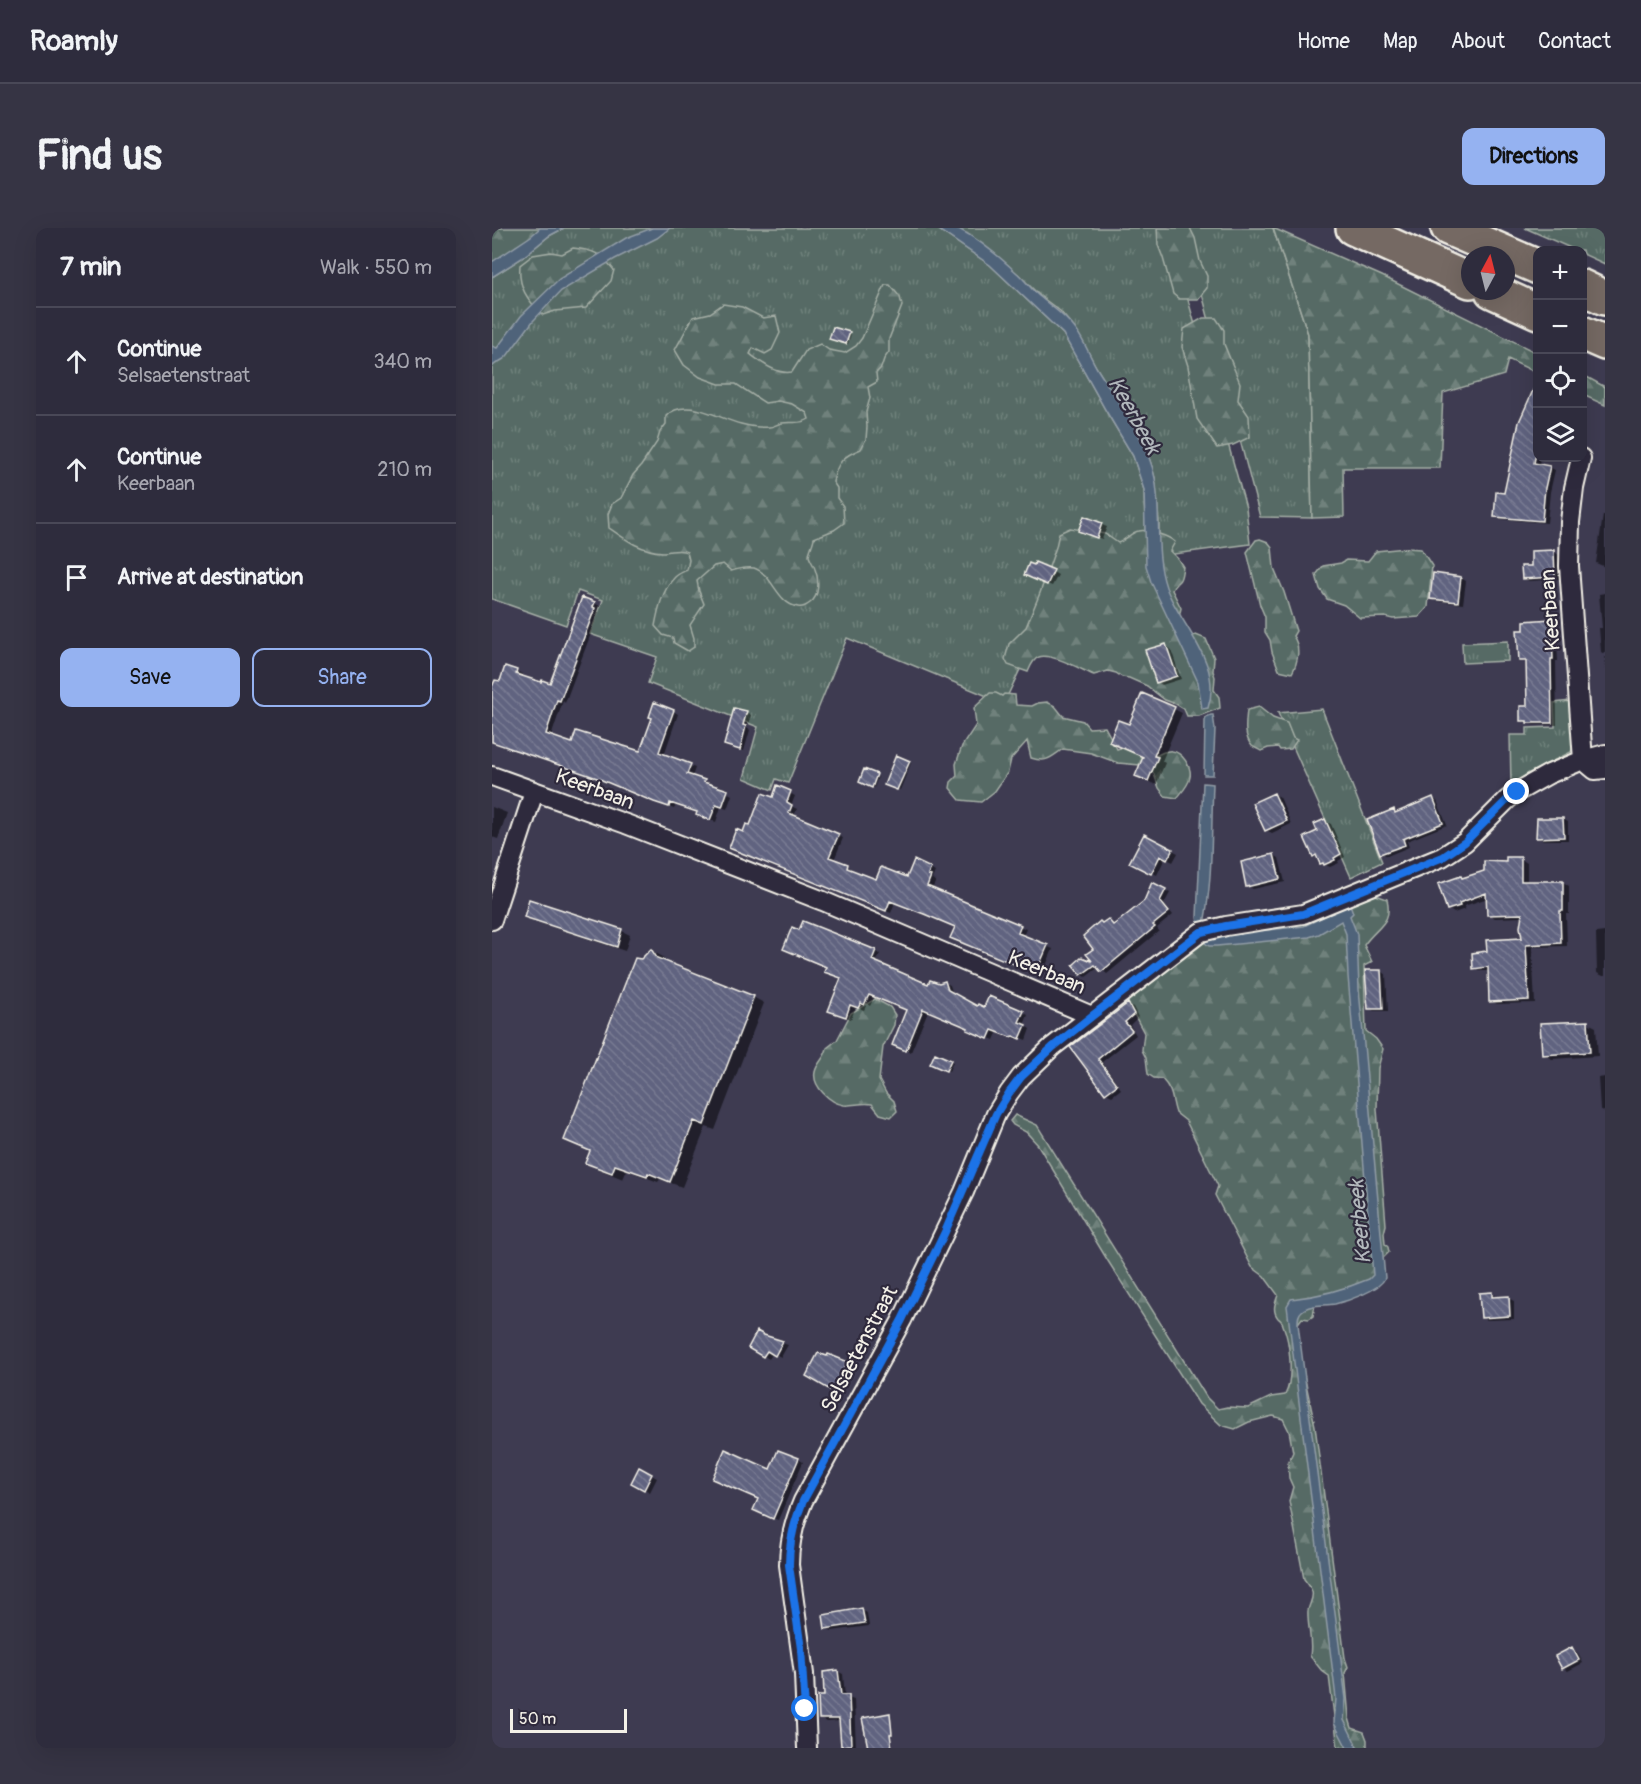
<!DOCTYPE html>
<html lang="en">
<head>
<meta charset="utf-8">
<style>
  body { margin:0; font-family:Pangolin,sans-serif; background:#363444; color:#f1f3f6 }
  .controls { position:absolute; right:18px; top:18px; display:grid; overflow:hidden; border-radius:12px; box-shadow:0 6px 24px #0002 }
  .controls button { width:54px; height:54px; display:grid; place-items:center; padding:0; border:0; border-bottom:2px solid #494857; background:#2e2c3d; color:#f1f3f6; font:30px sans-serif }
  .compass { position:absolute; left:969px; top:18px; width:54px; height:54px; border-radius:50%; background:#2e2c3d; box-shadow:0 6px 24px #0002; rotate:7deg }
  .scale { position:absolute; left:18px; bottom:15px; width:117px; box-sizing:border-box; padding-left:6px; border:3px solid #f4f1e8; border-top:0; font-size:16px; line-height:21px; white-space:nowrap; color:#f4f1e8; -webkit-text-stroke:4px #2f2a3d; paint-order:stroke }
  .stop { position:absolute; width:18px; height:18px; margin:-14px; border:4px solid #1a73e8; border-radius:50%; background:#fff }
  .stop.end { background:#1a73e8; border-color:#fff; box-shadow:0 2px 6px #0008 }
  .list { margin:0; padding:0; list-style:none }
  h2 { display:flex; justify-content:space-between; align-items:center; height:78px; margin:0; padding:0 24px; font-size:26px }
  h2 small { font-size:20px; font-weight:400; color:#a7a7b0 }
  .list li { display:grid; grid-template-columns:39px 1fr auto; gap:18px; align-items:center; box-sizing:border-box; height:108px; padding:0 24px; border-top:2px solid #494857 }
  .list b { display:block; font-size:22px; white-space:nowrap }
  .list p { margin:0; font-size:20px; white-space:nowrap; color:#a7a7b0 }
  .list em { font-size:20px; font-style:normal; color:#a7a7b0 }
  .actions { display:flex; gap:12px; padding:18px 24px }
  .actions a { flex:1; padding:14px 0; border:2px solid #95b2f1; border-radius:12px; text-align:center; font-size:21px; color:#95b2f1 }
  .actions .main { background:#95b2f1; color:#111 }
  .icon { flex:none; width:33px; height:33px; fill:none; stroke:currentColor; stroke-width:2; stroke-linecap:round; stroke-linejoin:round }
  .map { position:relative; flex:none; width:1113px; height:1520px; overflow:hidden; border-radius:12px }
  header { display:flex; align-items:center; gap:36px; box-sizing:border-box; height:84px; padding:0 30px; background:#2e2c3d; border-bottom:2px solid #494857 }
  header strong { font-size:28px }
  nav { display:flex; gap:33px; margin-inline-start:auto; font-size:21px }
  .intro { display:flex; align-items:center; justify-content:space-between; box-sizing:border-box; height:144px; padding:0 36px }
  h1 { margin:0; font-size:42px }
  .button { padding:15px 27px; border-radius:12px; background:#95b2f1; color:#111; font-size:21px; font-weight:700 }
  main { display:flex; gap:36px; padding:0 36px }
  aside { flex:1; background:#2e2c3d; border-radius:12px; box-shadow:0 6px 24px #0002 }
  .map>svg:first-child { display:block }
  .grass { fill:url(#grass-tufts); stroke:#a5aea6; stroke-width:1.5 }
  .forest { fill:url(#forest-firs); stroke:#a5aea6; stroke-width:1.5 }
  .water { fill:#4f637a; stroke:#919ca6; stroke-width:1.5 }
  .shadow { fill:#0007 }
  .building { fill:url(#building-back-hatch); stroke:#f4f1e8; stroke-width:1.5 }
  .lines { fill:none; stroke-linecap:round; stroke-linejoin:round }
  .street-casing { stroke:#f4f1e8; stroke-width:22 }
  .highway-casing { stroke:#f4f1e8; stroke-width:38 }
  .street { stroke:#2f2a3d; stroke-width:18 }
  .highway { stroke:#756964; stroke-width:33 }
  .route { stroke:#1a73e8; stroke-width:8 }
  .labels { text-anchor:middle; stroke-width:4.5; stroke-linejoin:round; paint-order:stroke }
  .street-label { font-size:21px; fill:#f4f1e8; stroke:#2f2a3d }
  .water-label { font-size:22px; font-style:italic; fill:#b2b8bc; stroke:#2f2a3d }
</style>
</head>
<body>
<header>
<strong>Roamly</strong>
<nav><a>Home</a><a>Map</a><a>About</a><a>Contact</a></nav>
</header>
<div class="intro"><h1>Find us</h1><a class="button">Directions</a></div>
<main>
<aside>
<h2>7 min<small>Walk · 550 m</small></h2>
<ul class="list">
<li><svg class="icon" aria-label="ahead" viewBox="0 0 24 24"><path d="M12 20V5M6 11l6-6 6 6"/></svg><div><b>Continue</b><p>Selsaetenstraat</p></div><em>340 m</em></li>
<li><svg class="icon" aria-label="ahead" viewBox="0 0 24 24"><path d="M12 20V5M6 11l6-6 6 6"/></svg><div><b>Continue</b><p>Keerbaan</p></div><em>210 m</em></li>
<li><svg class="icon" aria-label="arrive" viewBox="0 0 24 24"><path d="M6 21V4h12l-3 4 3 4H6"/></svg><div><b>Arrive at destination</b></div></li>
</ul>
<div class="actions"><a class="main">Save</a><a>Share</a></div>
</aside>
<div class="map">
<svg width="1113" height="1520" viewBox="0 0 1113 1520">
  <defs>
    <pattern id="grass-tufts" width="24" height="20" patternUnits="userSpaceOnUse" patternTransform="scale(1.5)"><rect width="24" height="20" fill="#566b65"/><path d="M3 7l-1-3M5 7V3M7 7l1-3M15 17l-1-3M17 17v-4M19 17l1-3" fill="none" stroke="#6f817b"/></pattern>
    <pattern id="forest-firs" width="22" height="20" patternUnits="userSpaceOnUse" patternTransform="scale(1.5)"><rect width="22" height="20" fill="#566b65"/><path d="M5 1l3.5 6h-7zM16 11l3.5 6h-7z" fill="#6f817b"/></pattern>
    <pattern id="building-back-hatch" width="6" height="6" patternUnits="userSpaceOnUse" patternTransform="scale(1.5)"><rect width="6" height="6" fill="#616380"/><path d="M-1 5l2 2M0 0l6 6M5-1l2 2" fill="none" stroke="#787a92"/></pattern>
  </defs>
  <rect width="100%" height="100%" fill="#3e3b51"/>
  <filter id="ink" filterUnits="userSpaceOnUse"><feTurbulence type="fractalNoise" baseFrequency=".0167" numOctaves="2"/><feDisplacementMap in="SourceGraphic" scale="12" xChannelSelector="R" yChannelSelector="G"/><feConvolveMatrix kernelMatrix="1 2 1 2 8 2 1 2 1" color-interpolation-filters="sRGB"/></filter>
  <g filter="url(#ink)">
    <path class="grass" d="M72,0H444L498,37L571,106L614,183L641,228L652,262L654,333L544,408L512,475L355,410L296,555L284,551L280,562L252,550L266,499L156,455L165,429L98,406L111,372L86,363L74,397L0,371V139L2,136L0,118V49L30,30L57,8Z
      M465,0H676L754,280L758,316L667,328V293L663,250L654,219L604,139L584,102L568,83L548,68L526,46L487,14Z
      M693,0H781L816,106L820,290L768,289Z
      M1033,0H1113V36L1091,26L1090,22H1083Z
      M1016,413V433L971,435L970,415Z
      M1078,473L1082,517L1079,524L1037,545L1019,557L1018,507H1035V500L1063,499L1062,475Z
      M830,481L890,634L859,649L786,485Z"/>
    <path class="forest" d="M0,0H67L0,46Z
      M665,0H698L703,10L708,33L715,48V60L706,71H687L681,66L671,30L666,17Z
      M781,0L890,48L1045,125V145L1016,131L1012,147L951,165L948,240H851L852,289L820,290L816,106Z
      M81,20C102,22 108,25 122,42L119,53L94,80L63,83L51,87C35,72 26,59 28,37L41,27L59,24L70,26Z
      M393,57H398L408,69L410,78L397,111V124L392,131L389,140L384,145L385,154L376,159L378,170L374,184L375,199L374,211L369,221C351,228 345,234 341,254L345,260V270L351,278L352,295L342,302L322,310C321,316 317,323 317,328C318,332 322,337 323,341C327,351 328,368 318,375C314,378 311,380 306,379C285,376 281,346 262,340C254,339 246,341 239,343L231,336L222,338L205,353L207,363L212,376L198,397L202,410V419L196,423L182,415L181,410L171,407L163,398C166,382 170,362 183,349C186,346 191,344 195,342L197,332L195,324C187,320 179,324 171,324C149,323 134,312 117,300L116,286L120,276L129,270L141,247L149,238L165,214L168,204L174,196V188C194,168 227,191 249,196C257,198 268,200 277,199C281,199 285,196 290,195C300,193 308,197 317,191L315,185L300,176L286,173L273,175L244,156H227L208,149L192,137L183,122L201,89L218,85L231,76L250,79L271,90L284,88L288,105L280,122L273,126L261,120L258,126C270,135 285,147 300,144L314,122L328,116L337,122L353,125L364,118L370,110Z
      M711,90H724L732,102V116L748,155L746,172L757,188L758,209L741,217L725,220L705,191L696,138L690,119L692,101Z
      M1091,147L1113,159V177L1091,167Z
      M578,300L613,306L626,315C634,312 639,304 647,303C655,301 677,308 683,314L678,323L686,331L691,339C690,343 690,350 687,353C683,357 682,357 680,362L689,380L687,389L697,409L704,407L714,411L722,430L721,443L723,449L722,462L727,469L728,480L707,488H695L692,481L684,476L673,472L655,458L637,450L630,449L624,445L616,443L602,447C590,442 558,424 547,429C541,431 538,439 536,444L516,437L513,431L517,416L534,399L548,365L564,319L567,305Z
      M768,311L776,314L780,319L782,340L792,364L804,403L801,408C809,419 806,434 800,445L787,442L780,424L778,412L773,404V389L768,377L755,324L764,312Z
      M914,320L929,321L940,338L936,379L927,389L901,391L893,389L868,390L852,377L835,371L828,361L824,347L831,338L849,335L854,332L876,333L884,323Z
      M498,465H504L510,468L512,466L523,467L524,477L540,478L546,475L555,474L563,478L571,488L591,493L597,500L613,499L625,521L634,518L662,529C667,526 674,522 680,523C690,524 700,539 698,549C697,557 690,564 685,570L673,568L667,560L662,546L657,541L648,537L626,535L599,525L571,521C558,530 555,535 539,530L535,513L519,531L516,544L503,563L489,574L468,572L458,560L459,554L465,548L464,536L470,518L484,497L482,480Z
      M767,479L781,490L795,495L801,510L805,512L799,521L788,522L786,519L776,520L769,523C766,521 763,520 760,518C751,508 754,493 755,482Z
      M881,666L895,671C901,696 885,698 872,717L880,734L872,738L874,803L884,811L891,821L886,840L885,881L894,997L892,1005L893,1016L896,1019L897,1024L889,1032L880,1051L823,1076L821,1088L817,1091L810,1090L804,1098L807,1123L823,1198L853,1430L856,1439L853,1445L857,1490L860,1500L872,1504L875,1512V1520H846L837,1448L830,1443L818,1428C821,1412 815,1398 816,1383C817,1376 822,1370 820,1364C819,1359 815,1355 812,1351L797,1273L801,1259L797,1250L796,1235L801,1224L797,1203L791,1191L781,1188L757,1194L743,1201L729,1197L707,1176L616,1033L546,917L534,904L521,897L518,893L523,887L545,897L715,1170L726,1181L735,1179L756,1180L779,1169L793,1167C802,1151 798,1114 791,1097C790,1092 789,1093 786,1090C780,1083 783,1075 786,1067L772,1048L760,1039L723,967L726,958L694,893L684,885C679,870 682,864 670,851L662,850L656,846L654,830L650,822L652,805L635,773L704,715L714,709L813,694Z
      M383,771L398,779L403,787L402,797L391,819L387,852L394,865L402,873L405,883L399,889L388,886L380,876C370,874 361,878 352,877C338,875 320,858 323,844C325,834 333,831 335,820L345,812L359,785Z"/>
    <path class="water" d="M48,0H72L57,8L30,30L0,49V34L39,8Z
      M160,0H178L165,10L123,31L69,63L41,93L15,128C11,133 4,134 0,139V118L5,120L29,88L67,51L134,10Z
      M444,0C451,0 461,0 467,1C488,12 508,29 525,45C533,52 539,61 547,68C561,80 573,87 584,102C593,114 598,129 606,142C627,176 655,210 663,250C670,286 662,324 674,359C688,398 731,434 716,480L710,481L706,454L659,354L654,338L652,262L641,228L614,183L571,106L498,37Z
      M719,487H721L723,501L721,547H712L713,493L714,489Z
      M711,555L721,556C719,602 721,650 712,696L706,695L705,689Z
      M858,676L861,685L858,688L865,706L867,761L893,1050C888,1062 856,1073 843,1076C833,1078 817,1076 810,1083C806,1086 806,1091 806,1096L854,1471L852,1492L866,1520H855L842,1495L844,1470L795,1078L799,1071C827,1068 851,1062 877,1051L881,1047L856,748L854,706L849,693L827,706L817,709L725,718H717L713,715L714,709L812,698Z"/>
    <path class="shadow" d="M357,105L359,106L356,116L341,111Z
      M1046,172V230H1048L1047,237L1057,239L1063,242L1058,264L1055,295L1009,291L1004,288L1013,266Z
      M1111,287H1113V339L1104,335Z
      M592,290L615,299L610,311L593,305Z
      M1062,324L1067,327L1068,351L1037,353L1031,350L1041,340Z
      M561,344L566,347L560,358L539,349Z
      M969,350L974,353L971,376L945,373L939,370Z
      M1113,365V442L1112,426L1109,424L1107,400H1110L1107,366Z
      M102,375L108,378L106,384H107L73,475L71,473L59,509L81,517L149,525L181,483L186,486L172,527L203,540L200,549L213,553L240,567L235,581L229,579L224,594L211,589L207,585L184,577L182,581L169,576L112,552L0,514V463L24,443L30,446L29,449L59,457Z
      M1059,393L1064,396L1066,433H1064L1065,497H1042L1030,493L1036,479L1035,435L1028,432L1033,394Z
      M674,418L679,421L689,451L670,457L665,454Z
      M682,481L690,485L670,533L673,535L664,557L645,548L652,529L619,514L638,498Z
      M254,484L259,487L255,500L258,502L252,523L239,519Z
      M405,529L419,535L408,562L394,556Z
      M373,543L386,549L382,560L369,554Z
      M286,559L303,568L299,578L305,581L302,588L351,610L342,632L360,641L359,643L385,653L416,651L438,641L443,644L440,651L444,653L440,661L534,701L531,708L561,721L550,747L465,712L464,699L439,688L403,674L399,685L244,622L252,606L281,571Z
      M782,566L788,569L799,596L780,605L774,602Z
      M941,570L945,573L955,597L915,613L917,619L895,628L890,625L901,582L906,585Z
      M0,579L15,585L6,611L0,609Z
      M1071,591L1076,594V612H1051L1046,609Z
      M833,593L839,596L853,629L846,633L847,635L838,639L829,635L827,630L822,628Z
      M652,608L686,625L681,634L673,630L665,647L639,634Z
      M782,627L787,630L793,654L761,661L756,658Z
      M1029,631L1035,635V654H1071L1077,658V686H1074L1075,718L1040,719L1043,775L1005,776L999,773L997,743H989L983,740L996,724L1032,711L1031,689L1003,690L997,686L996,670L972,678L973,681L962,685L956,681L972,651Z
      M661,656L678,665L672,676L681,687L665,700L667,703L615,746L607,739L594,749L590,746L583,738L604,736L603,721L612,696L616,693L623,698L653,674Z
      M38,673L130,703L138,707L133,723L42,693L33,689Z
      M1113,704V748H1111L1105,745L1104,705Z
      M160,723L171,729L174,735L261,769L272,775L223,902L214,899L190,959L168,951L166,954L135,942L131,951L106,941L95,935L100,924L74,912L150,732Z
      M383,723L388,726L384,735L437,758L453,755L458,757L461,766L485,781L531,784L536,787L532,797L538,801L534,812L527,809L524,811L506,803L502,812L482,804L477,800L436,783L419,824L407,819L416,782L383,768L378,778L375,776L372,782L364,779L359,791L343,785Z
      M888,743L894,746L896,783H882L877,780Z
      M636,776L641,779L646,789L638,797L644,807L610,834L629,861L620,868L614,865L580,820Z
      M1096,795L1104,799L1106,828L1060,831L1051,826Z
      M444,827L461,834L457,843L440,836Z
      M1113,849V884L1108,881L1106,850Z
      M1000,1066L1005,1069L1016,1070L1022,1073V1091L995,1092L990,1089Z
      M272,1109L296,1117L289,1129L281,1125L277,1131L258,1119Z
      M355,1136L360,1138L345,1164L316,1147Z
      M306,1231L311,1234L286,1292L268,1285L279,1243Z
      M148,1241L165,1250L158,1264L141,1255Z
      M370,1382L375,1385L377,1398L340,1403L335,1400Z
      M1080,1421L1085,1424L1091,1435L1076,1443L1071,1440Z
      M345,1443L351,1446L353,1469L362,1472L364,1520H355L350,1517L348,1493L334,1494L329,1491L334,1470Z"/>
    <path class="building" d="M341,99L358,104L354,116L337,111Z
      M1046,151V216L1042,235L1058,238L1053,260L1050,293L1002,289L1004,264L1012,265L1027,194Z
      M592,288L610,295L605,310L586,303Z
      M1062,322L1063,349L1030,351L1029,338H1039V323Z
      M543,334L562,342L555,357L532,347L537,335L542,337Z
      M941,345L969,349L966,374L938,371Z
      M90,369L103,374L101,379L103,380L68,473L65,472L54,506L80,515L84,503L148,523L160,490L157,489L162,474L182,482L167,524L199,536L195,546L213,552L212,554L236,562L230,579L224,577L218,592L204,587L205,584L178,575L177,579L162,574L105,550L0,514V459L3,452L8,453L13,438L25,442L24,446L49,454L50,452L58,455Z
      M1059,391L1061,431H1059L1060,495H1035V493H1028V478H1035L1034,433H1027L1025,402H1032V393Z
      M674,416L685,448L664,455L653,422Z
      M650,465L683,479L662,528L666,529L656,553L643,548L651,529L617,514L626,492L637,496Z
      M242,480L255,483L251,497L254,498L248,522L232,517Z
      M404,527L418,533L405,562L392,557Z
      M372,541L385,546L380,560L367,554Z
      M285,557L299,563L295,574L300,577L297,585L347,606L337,629L356,636L355,640L384,651L389,639L415,649L422,632L439,640L436,647L439,648L435,658L529,697L526,705L556,717L544,745L458,710L463,699L432,686L398,673L394,683L237,620L244,601L251,604L254,596L258,597L270,565L281,569Z
      M782,565L795,593L773,603L760,575Z
      M941,569L951,595L911,611L913,617L888,626L875,592L902,581L903,585Z
      M1045,590H1071L1072,609L1044,610Z
      M833,591L849,626L842,630L843,632L832,637L831,635L828,636L824,627L821,629L812,609L825,603L822,596Z
      M652,606L681,621L675,632L668,628L659,646L637,635Z
      M782,626L788,651L754,659L749,634Z
      M1014,629H1029V653H1071V683H1068L1069,715L1034,717L1037,772L997,774L996,739L981,741L980,725L995,723L994,712L1030,710L1028,699L1030,686L995,687L994,665L967,675L968,678L955,682L946,656L969,648L970,650L992,643V633L1014,634Z
      M660,654L674,661L668,673L677,684L661,697L663,699L609,744L603,737L589,747L581,737L590,729L600,733L594,726L601,721L591,708L608,693L610,695L616,691L621,697L628,692L652,673Z
      M37,671L130,701L125,719L32,689Z
      M311,693L384,722L380,732L436,756L438,752L447,755L453,753L456,762L485,778L486,776L492,779L497,768L532,783L527,794L534,797L528,811L521,808L518,809L500,802L496,811L475,802L476,800L431,781L414,823L400,817L414,782L377,767L372,777L369,775L366,780L358,777L354,789L336,783L349,750L332,744L334,739L291,721L300,699L307,702Z
      M159,721L165,730L262,768L212,897L202,893L178,954L156,945L155,948L123,937L120,945L93,935L98,923L72,912L143,730L149,731Z
      M873,742H889L891,781H876Z
      M636,775L642,786L633,794L640,803L606,831L625,857L613,866L578,819Z
      M1096,793L1098,824L1050,827L1048,795Z
      M443,825L459,832L454,843L438,836Z
      M1000,1064V1069L1017,1068L1018,1088L989,1090L987,1065Z
      M265,1103L272,1107L291,1113L283,1128L275,1123L271,1129L256,1120Z
      M326,1125L335,1128L336,1126L356,1134L340,1163L314,1148Z
      M233,1221L278,1241L286,1222L307,1230L281,1291L261,1282L266,1271L220,1251Z
      M147,1239L160,1246L152,1262L139,1255Z
      M370,1380L373,1395L333,1401L331,1387Z
      M1080,1419L1087,1432L1070,1441L1063,1428Z
      M346,1442L349,1467H357L359,1517L349,1518L347,1491H327L326,1468H332L331,1444Z
      M398,1485L400,1506H398L400,1520H376L370,1490Z"/>
    <g class="lines">
      <g class="street-casing">
        <path id="street" d="M1089,230L1082,260L1078,294L1077,338L1091,532
          M1091,532L1103,542L1113,541
          M0,548L134,596L331,673L600,788
          M0,692L42,564
          M315,1520L312,1446L297,1337C297,1314 302,1294 311,1273L410,1092L472,964L504,886L517,865L529,849L560,819L709,704L734,698L811,686L950,629L973,614L1015,572L1025,564L1057,546L1091,532L1113,526"/>
      </g>
      <g class="highway-casing">
        <path id="highway" d="M861,0L978,53
          M956,0L1046,39
          M1090,59L1113,70
          M1000,63L1046,84
          M1090,105L1113,115"/>
      </g>
      <use href="#street" class="street"/>
      <use href="#highway" class="highway"/>
    </g>
  </g>
  <g class="lines" filter="url(#ink)">
    <path class="route" d="M313,1481L309,1421L297,1337C297,1315 302,1294 311,1273L410,1092L453,1004L504,886L517,865L529,849L561,819L600,788L709,704L734,698L811,686L951,629L973,614L1015,572L1025,564"/>
  </g>
  <g class="labels">
    <g class="street-label">
      <text transform="translate(1058 382) rotate(-94)" y="7">Keerbaan</text>
      <text transform="translate(103 561) rotate(20)" y="7">Keerbaan</text>
      <text transform="translate(555 744) rotate(23)" y="7">Keerbaan</text>
      <text transform="translate(367 1121) rotate(-62)" y="7">Selsaetenstraat</text>
    </g>
    <g class="water-label">
      <text transform="translate(643 187) rotate(61)" y="8">Keerbeek</text>
      <text transform="translate(867 994) rotate(-95)" y="8">Keerbeek</text>
    </g>
  </g>
</svg>
<div class="controls">
<button>+</button>
<button>−</button>
<button><svg class="icon" aria-label="locate" viewBox="0 0 24 24"><circle cx="12" cy="12" r="6"/><path d="M12 2v4M12 18v4M2 12h4M18 12h4"/></svg></button>
<button><svg class="icon" aria-label="layers" viewBox="0 0 24 24"><path d="M12 4l9 5-9 5-9-5zM3 14l9 5 9-5"/></svg></button>
</div>
<svg class="compass" viewBox="-18 -18 36 36"><path d="M0-13l5 13h-10z" fill="#e53935"/><path d="M0 13l5-13h-10z" fill="#a7a7b0"/></svg>
<div class="scale">50 m</div>
<div class="stop" style="left:313px;top:1481px"></div>
<div class="stop end" style="left:1025px;top:564px"></div>
</div>
</main>
</body>
</html>
